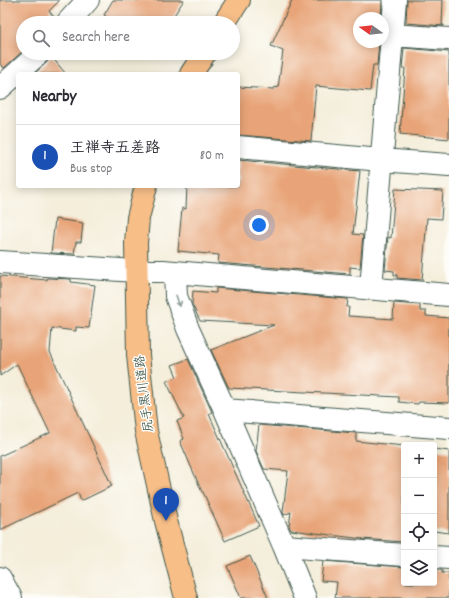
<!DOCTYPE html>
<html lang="en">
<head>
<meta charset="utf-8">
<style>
  body { margin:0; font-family:Dekko,"Klee One",sans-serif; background:#f2f2f3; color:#2b2b33 }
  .controls { position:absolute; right:12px; bottom:12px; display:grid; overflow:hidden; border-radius:4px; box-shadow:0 2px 10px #0003 }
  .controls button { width:36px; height:36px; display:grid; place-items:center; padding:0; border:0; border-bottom:1px solid #e1e1e2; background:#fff; color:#2b2b33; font:20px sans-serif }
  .compass { position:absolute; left:353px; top:12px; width:36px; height:36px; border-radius:50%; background:#fff; box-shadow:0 2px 10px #0003; rotate:285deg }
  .you { position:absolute; left:259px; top:225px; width:14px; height:14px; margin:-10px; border:3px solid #fff; border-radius:50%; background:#1a73e8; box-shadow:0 0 0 6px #1a73e833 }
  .badge { display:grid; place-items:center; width:26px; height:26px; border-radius:50%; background:#b45309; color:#fff; font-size:13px; font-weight:700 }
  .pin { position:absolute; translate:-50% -33px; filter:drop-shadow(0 1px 2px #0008) }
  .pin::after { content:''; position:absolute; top:21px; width:14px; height:12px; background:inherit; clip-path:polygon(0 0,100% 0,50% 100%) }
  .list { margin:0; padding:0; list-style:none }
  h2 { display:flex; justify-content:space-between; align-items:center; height:52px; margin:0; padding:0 16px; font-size:17px }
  h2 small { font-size:13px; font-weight:400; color:#7c7c81 }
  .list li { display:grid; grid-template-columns:26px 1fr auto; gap:12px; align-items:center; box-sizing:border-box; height:64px; padding:0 16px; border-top:1px solid #e1e1e2 }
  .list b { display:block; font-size:15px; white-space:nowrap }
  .list p { margin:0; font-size:13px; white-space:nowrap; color:#7c7c81 }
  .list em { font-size:13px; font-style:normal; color:#7c7c81 }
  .icon { flex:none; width:22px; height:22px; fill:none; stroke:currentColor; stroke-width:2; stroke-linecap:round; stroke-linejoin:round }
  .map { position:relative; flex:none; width:449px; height:598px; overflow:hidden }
  .search { position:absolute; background:#fff; box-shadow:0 2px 10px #0003; left:16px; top:16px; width:224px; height:44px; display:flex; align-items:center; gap:10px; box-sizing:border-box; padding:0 14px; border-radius:22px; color:#7c7c81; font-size:15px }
  .panel { position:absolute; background:#fff; box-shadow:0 2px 10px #0003; left:16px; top:72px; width:224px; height:116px; border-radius:4px }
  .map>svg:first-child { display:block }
  .building { fill:#e8a478 }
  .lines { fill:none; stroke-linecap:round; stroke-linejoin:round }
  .minor-casing { stroke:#3f584d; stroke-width:24 }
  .major-casing { stroke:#3f584d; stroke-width:24 }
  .minor { stroke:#fff; stroke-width:22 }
  .major { stroke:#f7be88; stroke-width:22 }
  .oneway { stroke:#8f9e9a }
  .labels { text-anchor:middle; stroke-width:3; stroke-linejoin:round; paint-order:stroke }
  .street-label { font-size:13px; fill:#1f3d34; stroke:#fdfcf7 }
</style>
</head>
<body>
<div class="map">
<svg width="449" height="598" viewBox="0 0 449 598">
  <rect width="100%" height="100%" fill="#fdfcf7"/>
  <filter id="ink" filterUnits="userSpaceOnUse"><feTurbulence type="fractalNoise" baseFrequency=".025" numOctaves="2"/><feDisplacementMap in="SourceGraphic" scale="8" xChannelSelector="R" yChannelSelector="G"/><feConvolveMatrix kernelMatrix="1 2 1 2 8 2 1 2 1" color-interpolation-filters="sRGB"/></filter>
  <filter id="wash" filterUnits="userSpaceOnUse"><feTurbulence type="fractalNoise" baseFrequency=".012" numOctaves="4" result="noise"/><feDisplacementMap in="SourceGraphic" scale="16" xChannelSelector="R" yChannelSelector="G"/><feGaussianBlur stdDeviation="0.9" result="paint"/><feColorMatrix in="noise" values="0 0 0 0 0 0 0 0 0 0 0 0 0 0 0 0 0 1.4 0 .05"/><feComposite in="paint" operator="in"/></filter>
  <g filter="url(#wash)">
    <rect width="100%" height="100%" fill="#f4eedb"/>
    <g id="blocks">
      <path class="building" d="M0,0H60L49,11L55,18L49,23H23V51L4,68L0,64Z
        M113,0H184L169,23H116L104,15Z
        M292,0H382L381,18H359V42H379L377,65H373L370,91L316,86L311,141L238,135V87L274,89L275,87L278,88L283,51L271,46Z
        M407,0H443L442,25H444V26L406,23Z
        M404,48L449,52V139L400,134L405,68H402Z
        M51,56L66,74H34L47,62Z
        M238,160L360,171L353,234L363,235L360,268L350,267V274L218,263L219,255L178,251L182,208L186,209L187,186H238Z
        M395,189L443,191L441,219L427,218L422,280L397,278V275H394V271L385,270L388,237L391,238Z
        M55,219L83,223L81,242H76L74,254L51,253Z
        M0,276L47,280V278L71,279V282L95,285L89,328L76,327V331L52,328L50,352L112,486L81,501L78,493L0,530V456L50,433L17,364L0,376Z
        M216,288L348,299L347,307H349L348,316L393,319L394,303L420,305V311H426V316L449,318V403L419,402L418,404L399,402V397L229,388L211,350L274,325L200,321L192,304L193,291L216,293Z
        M188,359L212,412L209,414L259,526L225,541L203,492H202L180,441L184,439L177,421L184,418L166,381L177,377L172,365Z
        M259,425L356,433V441L404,446V542L362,539H363L291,530L289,526L291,512L284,515L283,512L288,471L264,469L256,451Z
        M434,449L449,451V533L434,531Z
        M250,556L268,598H241L227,566Z
        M323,561L404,567V583H434V570H442V573H449V598H335L337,582L321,581Z"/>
    </g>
  </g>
  <g filter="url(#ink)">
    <use href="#blocks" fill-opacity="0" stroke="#3f584d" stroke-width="1"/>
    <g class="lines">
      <g class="minor-casing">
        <path id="minor" d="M67,23L88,0
          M392,35L449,39
          M0,88L17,73L39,53
          M238,147L381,160L449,165
          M0,262L136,271H163L231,277L449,295
          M175,272L176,296L188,329L225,410L284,546L305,598
          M371,288L395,0
          M225,410L449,428
          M284,546L404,555
          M434,557L449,558
          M0,578L11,598"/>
      </g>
      <g class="major-casing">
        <path id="major" d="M224,23L239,0
          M191,74L205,53
          M146,186L138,218L136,243L138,355L146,431L166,521L186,598"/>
      </g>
      <use href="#minor" class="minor"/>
      <use href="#major" class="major"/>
    </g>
    <defs><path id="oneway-shaft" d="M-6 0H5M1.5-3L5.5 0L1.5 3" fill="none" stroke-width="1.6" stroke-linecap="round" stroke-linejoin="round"/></defs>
    <use class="oneway" href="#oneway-shaft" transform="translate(178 301) rotate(71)"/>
  </g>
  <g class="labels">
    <g class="street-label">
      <text transform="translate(143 394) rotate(-97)" y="5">尻手黒川道路</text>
    </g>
  </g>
</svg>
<div class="controls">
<button>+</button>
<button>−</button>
<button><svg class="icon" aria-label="locate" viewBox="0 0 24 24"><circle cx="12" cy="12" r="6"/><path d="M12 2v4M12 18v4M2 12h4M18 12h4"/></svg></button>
<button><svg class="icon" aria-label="layers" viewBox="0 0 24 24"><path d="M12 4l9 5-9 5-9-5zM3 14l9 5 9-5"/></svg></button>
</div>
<svg class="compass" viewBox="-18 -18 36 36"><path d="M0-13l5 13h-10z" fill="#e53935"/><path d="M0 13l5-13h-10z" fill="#7c7c81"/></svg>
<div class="you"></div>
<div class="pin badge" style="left:166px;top:521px;background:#1a4fb4">1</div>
<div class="search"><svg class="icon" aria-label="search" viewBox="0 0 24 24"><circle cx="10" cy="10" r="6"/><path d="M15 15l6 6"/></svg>Search here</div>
<section class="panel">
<h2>Nearby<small></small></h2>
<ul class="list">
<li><span class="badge" style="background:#1a4fb4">1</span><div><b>王禅寺五差路</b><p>Bus stop</p></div><em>80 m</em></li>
</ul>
</section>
</div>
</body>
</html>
